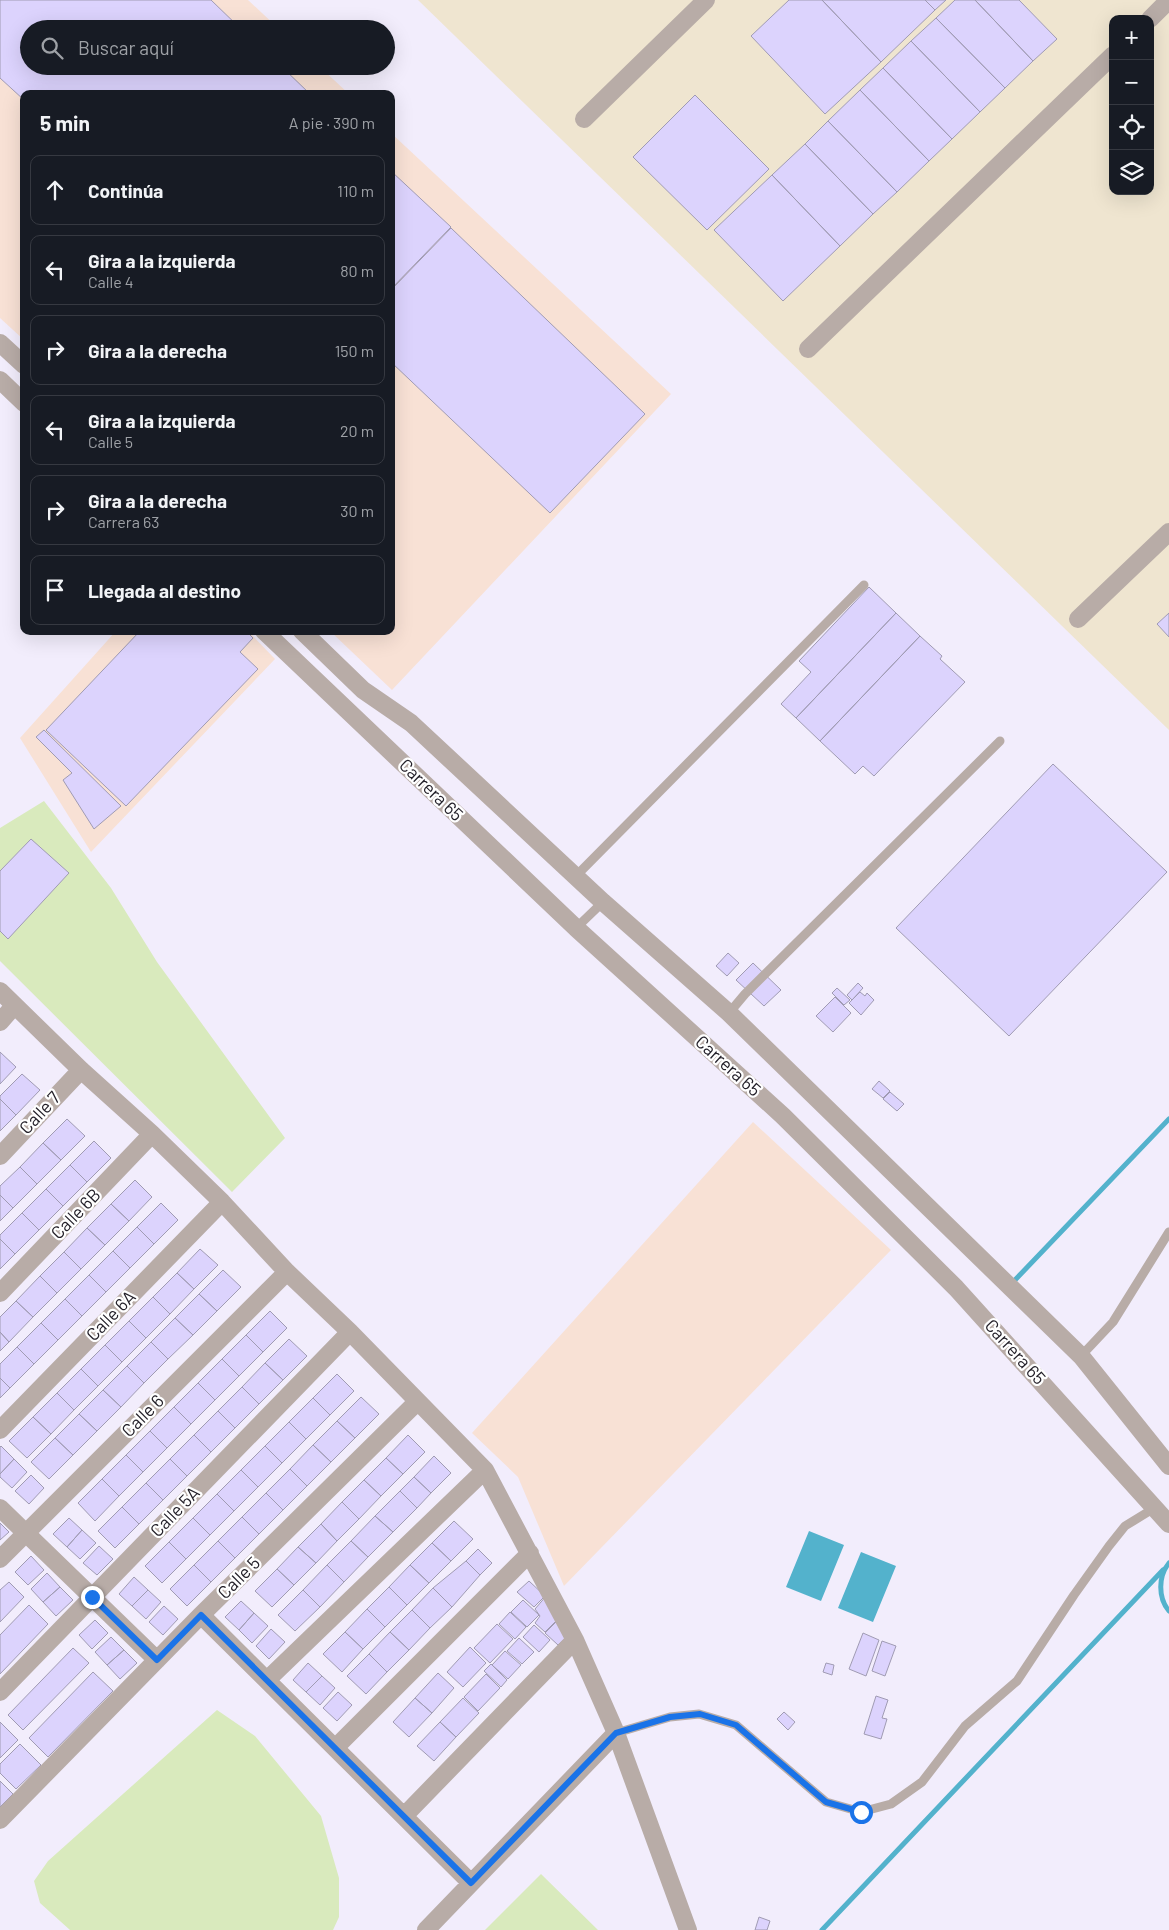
<!DOCTYPE html>
<html lang="es">
<head>
<meta charset="utf-8">
<style>
  body { margin:0; font-family:Barlow,sans-serif; background:#20242c; color:#f1f3f6 }
  .controls { position:absolute; right:15px; top:15px; display:grid; overflow:hidden; border-radius:10px; box-shadow:0 5px 20px #0002 }
  .controls button { width:45px; height:45px; display:grid; place-items:center; padding:0; border:0; border-bottom:1px solid #363941; background:#171b24; color:#f1f3f6; font:25px sans-serif }
  .stop { position:absolute; width:15px; height:15px; margin:-11px; border:4px solid #1a73e8; border-radius:50%; background:#fff }
  .stop.end { background:#1a73e8; border-color:#fff; box-shadow:0 1px 5px #0008 }
  .list { margin:0; padding:0; list-style:none }
  h2 { display:flex; justify-content:space-between; align-items:center; height:65px; margin:0; padding:0 20px; font-size:21px }
  h2 small { font-size:16px; font-weight:400; color:#9ea1a6 }
  .list li { display:grid; grid-template-columns:32px 1fr auto; gap:15px; align-items:center; box-sizing:border-box; height:70px; margin:0 10px 10px; padding:0 10px; border:1px solid #363941; border-radius:10px }
  .list b { display:block; font-size:19px; white-space:nowrap }
  .list p { margin:0; font-size:16px; white-space:nowrap; color:#9ea1a6 }
  .list em { font-size:16px; font-style:normal; color:#9ea1a6 }
  .icon { flex:none; width:28px; height:28px; fill:none; stroke:currentColor; stroke-width:2; stroke-linecap:round; stroke-linejoin:round }
  .map { position:relative; flex:none; width:1169px; height:1930px; overflow:hidden }
  .search { position:absolute; background:#171b24; box-shadow:0 5px 20px #0002; left:20px; top:20px; width:375px; height:55px; display:flex; align-items:center; gap:12px; box-sizing:border-box; padding:0 18px; border-radius:28px; color:#9ea1a6; font-size:19px }
  .panel { position:absolute; background:#171b24; box-shadow:0 5px 20px #0002; left:20px; top:90px; width:375px; height:545px; border-radius:10px }
  .map>svg:first-child { display:block }
  .commercial { fill:#efe5d0; fill-rule:evenodd }
  .industrial { fill:#f8e1d5 }
  .green { fill:#d9eabd }
  .water { fill:#53b2cc }
  .lines { fill:none; stroke-linecap:round; stroke-linejoin:round }
  .stream { stroke:#53b2cc; stroke-width:5 }
  .building { fill:#dcd3fd; stroke:#a09bb3 }
  .lane { stroke:#b8aca7; stroke-width:9 }
  .street { stroke:#b8aca7; stroke-width:18 }
  .route { stroke:#1a73e8; stroke-width:6 }
  .labels { text-anchor:middle; stroke-width:4.5; stroke-linejoin:round; paint-order:stroke }
  .street-label { font-size:18px; fill:#24212a; stroke:#fff }
</style>
</head>
<body>
<div class="map">
<svg width="1169" height="1930" viewBox="0 0 1169 1930">
  <rect width="100%" height="100%" fill="#f2edfc"/>
  <path class="commercial" d="M418,0H1169V730ZM1113,19H1150V191H1113Z"/>
  <path class="industrial" d="M0,0H248L279,29H29V66H319L349,94H24V340L0,318Z
    M391,133L671,394L392,690L330,631H391Z
    M116,631H248L275,659L91,852L20,738Z
    M753,1122L891,1250L564,1586L518,1477L472,1433Z"/>
  <path class="green" d="M44,801L111,888L157,962L285,1138L232,1192L0,961V828Z
    M217,1710L255,1736L321,1816L339,1878V1917L333,1930H70L40,1903L34,1881L48,1861Z
    M541,1874L598,1930H485Z"/>
  <path class="water" d="M809,1531L844,1545L821,1601L786,1587Z
    M861,1552L896,1566L873,1622L838,1608Z"/>
  <g class="lines">
    <path class="stream" d="M1015,1280L1169,1119
      M1169,1563C1158,1576 1158,1598 1169,1611
      M822,1930L1163,1570"/>
  </g>
  <path class="building" d="M0,0H211L241,29H29V66H281L310,94H24V100L0,78Z
    M789,0H822L881,62L825,114L751,36Z
    M822,0H925L935,10L881,62Z
    M925,0H946L935,10Z
    M955,0H975L1033,61L1005,88L936,18Z
    M975,0H1019L1057,39L1033,61Z
    M936,18L1005,88L980,112L911,41Z
    M911,41L980,112L952,139L883,68Z
    M883,68L952,139L929,161L860,90Z
    M860,90L929,161L897,192L828,121Z
    M695,95L769,169L707,230L633,157Z
    M828,121L897,192L873,214L805,144Z
    M805,144L873,214L840,246L772,175Z
    M391,171L451,227L391,289Z
    M772,175L840,246L783,301L714,230Z
    M451,228L645,414L550,513L391,362V290Z
    M869,587L896,613L796,718L781,704L811,672L799,661Z
    M896,613L920,636L820,741L796,718Z
    M1169,613V637L1157,624Z
    M140,631H246L253,638L240,652L258,669L126,806L46,730Z
    M920,636L942,656L940,659L965,682L874,776L863,766L855,774L820,741Z
    M44,730L121,806L94,829L63,780L72,773L36,737Z
    M1053,764L1167,872L1009,1036L896,928Z
    M31,839L69,873L8,939L0,931V871Z
    M728,953L739,963L727,976L716,966Z
    M753,963L781,990L764,1006L736,980Z
    M858,983L863,988L852,1000L847,995Z
    M837,988L850,1000L844,1005L832,993Z
    M860,992L865,996L867,993L874,1000L861,1015L849,1003Z
    M835,997L851,1013L833,1032L816,1016Z
    M0,1052L16,1067L0,1084Z
    M22,1074L40,1090L16,1115L0,1099V1096Z
    M879,1081L890,1091L883,1098L872,1089Z
    M890,1092L904,1104L897,1111L883,1099Z
    M0,1099L16,1115L0,1131Z
    M67,1119L85,1136L61,1160L43,1143Z
    M94,1141L111,1158L87,1182L70,1165Z
    M43,1143L61,1160L37,1184L20,1167Z
    M70,1165L87,1182L63,1206L46,1189Z
    M20,1167L37,1184L13,1208L0,1195V1186Z
    M135,1180L152,1197L129,1221L111,1204Z
    M46,1189L63,1206L39,1230L22,1213Z
    M0,1195L13,1208L0,1221Z
    M161,1203L178,1220L154,1244L137,1227Z
    M111,1204L129,1221L105,1245L87,1228Z
    M22,1213L39,1230L15,1254L0,1239V1235Z
    M137,1227L154,1244L130,1268L113,1251Z
    M87,1228L105,1245L81,1269L64,1252Z
    M0,1239L15,1254L0,1269Z
    M200,1249L218,1265L194,1289L177,1273Z
    M113,1251L130,1268L106,1292L89,1275Z
    M64,1252L81,1269L57,1293L40,1276Z
    M223,1270L241,1287L217,1311L199,1294Z
    M177,1273L194,1289L170,1314L153,1297Z
    M89,1275L106,1292L82,1316L65,1299Z
    M40,1276L57,1293L33,1317L16,1301Z
    M199,1294L217,1311L193,1335L175,1318Z
    M153,1297L170,1314L146,1338L129,1321Z
    M65,1299L82,1316L58,1340L41,1323Z
    M16,1301L33,1317L9,1342L0,1332V1317Z
    M270,1311L287,1328L263,1352L246,1335Z
    M175,1318L193,1335L168,1359L151,1342Z
    M129,1321L146,1338L122,1362L105,1345Z
    M41,1323L58,1340L34,1364L17,1347Z
    M0,1332L9,1342L0,1351Z
    M246,1335L263,1352L239,1376L222,1359Z
    M289,1339L307,1356L283,1380L265,1363Z
    M151,1342L168,1359L144,1383L127,1366Z
    M105,1345L122,1362L98,1386L81,1369Z
    M17,1347L34,1364L10,1388L0,1378V1364Z
    M222,1359L239,1376L215,1400L198,1383Z
    M265,1363L283,1380L259,1404L242,1387Z
    M127,1366L144,1383L121,1407L103,1390Z
    M81,1369L98,1386L74,1410L57,1393Z
    M337,1374L354,1391L330,1415L313,1398Z
    M0,1378L10,1388L0,1398Z
    M198,1383L215,1400L191,1424L174,1407Z
    M242,1387L259,1404L235,1428L218,1411Z
    M103,1390L121,1407L97,1431L79,1414Z
    M57,1393L74,1410L51,1434L33,1417Z
    M361,1397L379,1414L355,1438L337,1421Z
    M313,1398L330,1415L306,1439L289,1422Z
    M174,1407L191,1424L167,1448L150,1431Z
    M218,1411L235,1428L211,1452L194,1435Z
    M79,1414L97,1431L73,1455L55,1438Z
    M33,1417L51,1434L27,1458L9,1441Z
    M337,1421L355,1438L331,1462L313,1445Z
    M289,1422L306,1439L282,1463L265,1446Z
    M150,1431L167,1448L143,1472L126,1455Z
    M194,1435L211,1452L187,1476L170,1459Z
    M408,1435L425,1452L403,1474L386,1458Z
    M55,1438L73,1455L49,1479L31,1462Z
    M313,1445L331,1462L307,1486L290,1469Z
    M1,1446L14,1459L0,1474V1447Z
    M265,1446L282,1463L258,1487L241,1470Z
    M126,1455L143,1472L119,1496L102,1479Z
    M434,1456L451,1473L431,1493L414,1477Z
    M386,1458L403,1474L381,1496L364,1480Z
    M14,1459L27,1472L12,1488L0,1477V1474Z
    M170,1459L187,1476L163,1500L146,1483Z
    M290,1469L307,1486L283,1510L266,1493Z
    M241,1470L258,1487L234,1511L217,1494Z
    M31,1475L44,1488L29,1504L15,1491Z
    M414,1477L431,1493L417,1508L400,1491Z
    M102,1479L119,1496L95,1521L78,1503Z
    M364,1480L381,1496L359,1519L342,1502Z
    M146,1483L163,1500L139,1524L122,1507Z
    M400,1491L417,1508L393,1532L375,1516Z
    M266,1493L283,1510L259,1534L242,1517Z
    M217,1494L234,1511L210,1535L193,1518Z
    M342,1502L359,1519L337,1541L321,1524Z
    M122,1507L139,1524L115,1548L98,1531Z
    M375,1516L393,1532L368,1557L351,1541Z
    M242,1517L259,1534L235,1558L218,1541Z
    M69,1518L82,1530L67,1547L53,1534Z
    M193,1518L210,1535L186,1559L169,1542Z
    M454,1521L473,1539L451,1561L432,1543Z
    M0,1523L9,1532L0,1540Z
    M321,1524L337,1541L316,1563L298,1547Z
    M82,1530L96,1543L80,1559L67,1547Z
    M218,1541L235,1558L211,1582L194,1565Z
    M351,1541L368,1557L344,1582L327,1565Z
    M169,1542L186,1559L162,1583L145,1566Z
    M432,1543L451,1561L429,1583L410,1565Z
    M99,1546L113,1559L97,1575L83,1563Z
    M298,1547L316,1563L294,1585L277,1569Z
    M478,1549L492,1563L480,1575L466,1561Z
    M31,1556L44,1570L28,1585L15,1572Z
    M466,1561L480,1575L452,1607L433,1588Z
    M194,1565L211,1582L187,1606L170,1589Z
    M327,1565L344,1582L320,1607L303,1590Z
    M410,1565L429,1583L407,1605L389,1587Z
    M277,1569L294,1585L272,1607L255,1591Z
    M47,1573L60,1587L43,1602L31,1589Z
    M134,1577L148,1590L132,1606L119,1594Z
    M529,1581L545,1596L534,1607L517,1592Z
    M9,1582L24,1597L0,1622V1590Z
    M60,1587L73,1600L56,1616L43,1602Z
    M389,1587L407,1605L385,1627L367,1609Z
    M433,1588L452,1607L430,1628L412,1610Z
    M148,1590L161,1602L146,1619L132,1606Z
    M303,1590L320,1607L295,1631L278,1615Z
    M547,1595L558,1619L545,1632L535,1623L540,1616L535,1609Z
    M523,1600L539,1615L527,1627L511,1612Z
    M241,1601L254,1613L239,1630L225,1617Z
    M29,1605L48,1624L0,1674V1635Z
    M164,1606L178,1619L163,1635L149,1622Z
    M367,1609L385,1627L363,1649L345,1632Z
    M412,1610L430,1628L409,1650L390,1632Z
    M510,1612L526,1627L515,1639L499,1624Z
    M254,1613L268,1626L252,1643L239,1630Z
    M95,1620L108,1633L92,1649L79,1635Z
    M557,1621L568,1636L558,1645L545,1633Z
    M497,1624L513,1639L490,1663L474,1648Z
    M534,1625L550,1640L539,1652L523,1637Z
    M271,1629L285,1642L269,1659L256,1646Z
    M345,1632L363,1649L342,1672L323,1654Z
    M390,1632L409,1650L387,1672L369,1654Z
    M863,1633L879,1640L866,1676L849,1669Z
    M111,1637L124,1650L107,1665L95,1652Z
    M519,1638L534,1652L522,1664L507,1651Z
    M882,1641L896,1646L885,1676L872,1671Z
    M470,1647L486,1663L463,1687L447,1672Z
    M73,1648L89,1663L23,1730L8,1715Z
    M124,1650L137,1663L120,1679L107,1665Z
    M505,1651L521,1665L508,1679L492,1665Z
    M369,1654L387,1672L366,1694L347,1676Z
    M308,1663L322,1676L306,1692L293,1680Z
    M826,1663L834,1665L832,1675L823,1672Z
    M491,1664L507,1680L501,1687L484,1671Z
    M93,1672L113,1691L48,1757L29,1738Z
    M438,1673L454,1688L432,1713L415,1698Z
    M486,1674L500,1688L478,1711L464,1697Z
    M322,1676L335,1688L320,1705L306,1692Z
    M338,1692L352,1705L337,1721L323,1708Z
    M876,1696L888,1700L882,1718L887,1719L881,1739L864,1734Z
    M415,1698L432,1713L409,1737L393,1722Z
    M463,1698L479,1713L456,1737L440,1722Z
    M784,1712L795,1722L788,1730L777,1719Z
    M0,1722L18,1740L0,1758Z
    M440,1722L456,1737L434,1761L417,1746Z
    M20,1744L41,1765L16,1789L0,1773V1764Z
    M0,1781L13,1794L0,1807Z
    M759,1917L770,1921L767,1930H755Z"/>
  <g class="lines">
    <path class="lane" d="M576,876L864,585
      M576,928L603,902
      M729,1013L745,994L1000,741
      M1081,1356L1113,1322L1169,1232
      M616,1733L670,1717L699,1714L736,1725L826,1802L861,1812L891,1804L922,1782L965,1726L1017,1681L1074,1595L1109,1546L1125,1526L1156,1507"/>
    <path class="street" d="M1150,19L1169,0
      M584,119L706,0
      M0,343L24,365
      M808,349L1113,55
      M0,380L24,403
      M1078,619L1169,532
      M264,631L576,928L783,1116L956,1288L1169,1524
      M302,631L363,690L411,723L603,902L729,1013L1081,1356L1169,1466
      M0,991L81,1070L152,1134L222,1202L287,1272L350,1332L485,1470L575,1640L616,1733L688,1930
      M0,1022L14,1006
      M0,1156L81,1070
      M0,1293L152,1134
      M0,1430L222,1202
      M0,1508L157,1660
      M0,1559L287,1272
      M201,1615L471,1883
      M267,1680L485,1470
      M0,1692L350,1332
      M335,1748L530,1553
      M404,1816L575,1640
      M0,1820L201,1615L417,1402
      M426,1930L616,1733"/>
  </g>
  <g class="lines">
    <path class="route" d="M92,1597L157,1660L201,1615L471,1883L616,1733L670,1717L700,1714L736,1725L826,1802L861,1812"/>
  </g>
  <g class="labels">
    <g class="street-label">
      <text transform="translate(431 790) rotate(44)" y="6">Carrera 65</text>
      <text transform="translate(728 1066) rotate(42)" y="6">Carrera 65</text>
      <text transform="translate(40 1113) rotate(-47)" y="6">Calle 7</text>
      <text transform="translate(76 1214) rotate(-46)" y="6">Calle 6B</text>
      <text transform="translate(111 1316) rotate(-46)" y="6">Calle 6A</text>
      <text transform="translate(1015 1352) rotate(48)" y="6">Carrera 65</text>
      <text transform="translate(143 1416) rotate(-45)" y="6">Calle 6</text>
      <text transform="translate(175 1512) rotate(-46)" y="6">Calle 5A</text>
      <text transform="translate(239 1578) rotate(-45)" y="6">Calle 5</text>
    </g>
  </g>
</svg>
<div class="controls">
<button>+</button>
<button>−</button>
<button><svg class="icon" aria-label="locate" viewBox="0 0 24 24"><circle cx="12" cy="12" r="6"/><path d="M12 2v4M12 18v4M2 12h4M18 12h4"/></svg></button>
<button><svg class="icon" aria-label="layers" viewBox="0 0 24 24"><path d="M12 4l9 5-9 5-9-5zM3 14l9 5 9-5"/></svg></button>
</div>
<div class="stop" style="left:861px;top:1812px"></div>
<div class="stop end" style="left:92px;top:1597px"></div>
<div class="search"><svg class="icon" aria-label="search" viewBox="0 0 24 24"><circle cx="10" cy="10" r="6"/><path d="M15 15l6 6"/></svg>Buscar aquí</div>
<section class="panel">
<h2>5 min<small>A pie · 390 m</small></h2>
<ul class="list">
<li><svg class="icon" aria-label="ahead" viewBox="0 0 24 24"><path d="M12 20V5M6 11l6-6 6 6"/></svg><div><b>Continúa</b></div><em>110 m</em></li>
<li><svg class="icon" aria-label="left" viewBox="0 0 24 24"><path d="M17 20v-9H6M10 6l-5 5 5 5"/></svg><div><b>Gira a la izquierda</b><p>Calle 4</p></div><em>80 m</em></li>
<li><svg class="icon" aria-label="right" viewBox="0 0 24 24"><path d="M7 20v-9h11M14 6l5 5-5 5"/></svg><div><b>Gira a la derecha</b></div><em>150 m</em></li>
<li><svg class="icon" aria-label="left" viewBox="0 0 24 24"><path d="M17 20v-9H6M10 6l-5 5 5 5"/></svg><div><b>Gira a la izquierda</b><p>Calle 5</p></div><em>20 m</em></li>
<li><svg class="icon" aria-label="right" viewBox="0 0 24 24"><path d="M7 20v-9h11M14 6l5 5-5 5"/></svg><div><b>Gira a la derecha</b><p>Carrera 63</p></div><em>30 m</em></li>
<li><svg class="icon" aria-label="arrive" viewBox="0 0 24 24"><path d="M6 21V4h12l-3 4 3 4H6"/></svg><div><b>Llegada al destino</b></div></li>
</ul>
</section>
</div>
</body>
</html>
